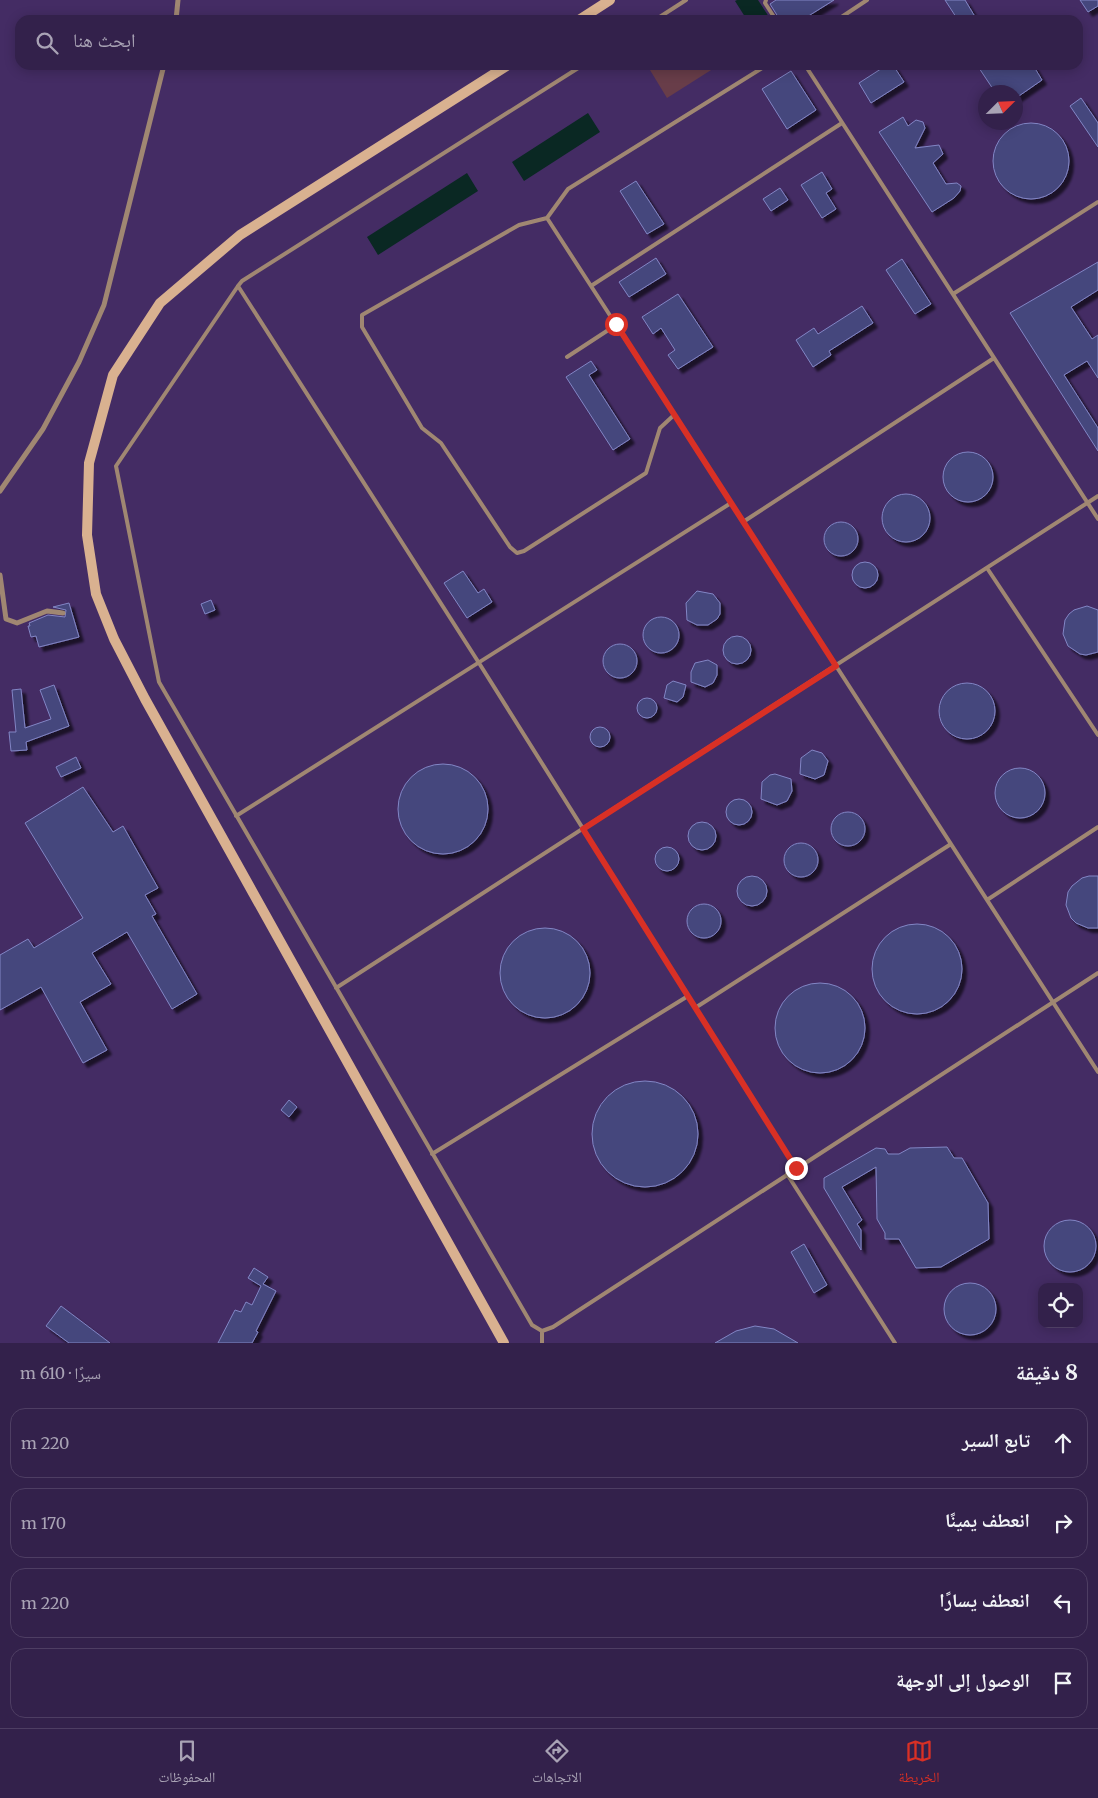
<!DOCTYPE html>
<html lang="ar">
<head>
<meta charset="utf-8">
<style>
  body { margin:0; font-family:Merriweather,"Noto Naskh Arabic",serif; background:#3e2e55; color:#f1f3f6; direction:rtl }
  .controls { position:absolute; right:15px; bottom:15px; display:grid; overflow:hidden; border-radius:10px; box-shadow:0 2px 12px #0003 }
  .controls button { width:45px; height:45px; display:grid; place-items:center; padding:0; border:0; border-bottom:1px solid #4e3e63; background:#33214b; color:#f1f3f6; font:25px sans-serif }
  .compass { position:absolute; left:978px; top:85px; width:45px; height:45px; border-radius:50%; background:#33214b; box-shadow:0 2px 12px #0003; rotate:66deg }
  .stop { position:absolute; width:15px; height:15px; margin:-11px; border:4px solid #d93025; border-radius:50%; background:#fff }
  .stop.end { background:#d93025; border-color:#fff; box-shadow:0 1px 5px #0008 }
  .list { margin:0; padding:0; list-style:none }
  h2 { display:flex; justify-content:space-between; align-items:center; height:65px; margin:0; padding:0 20px; font-size:21px }
  h2 small { font-size:16px; font-weight:400; color:#a9a3b5 }
  .list li { display:grid; grid-template-columns:32px 1fr auto; gap:15px; align-items:center; box-sizing:border-box; height:70px; margin:0 10px 10px; padding:0 10px; border:1px solid #4e3e63; border-radius:15px }
  .list b { display:block; font-size:19px; white-space:nowrap }
  .list em { font-size:16px; font-style:normal; color:#a9a3b5 }
  .icon { flex:none; width:28px; height:28px; fill:none; stroke:currentColor; stroke-width:2; stroke-linecap:round; stroke-linejoin:round }
  .map { position:relative; flex:none; width:1098px; height:1343px; overflow:hidden; direction:ltr }
  .search { position:absolute; background:#33214b; box-shadow:0 2px 12px #0003; left:15px; right:15px; top:15px; height:55px; display:flex; align-items:center; gap:12px; box-sizing:border-box; padding:0 18px; border-radius:15px; color:#a9a3b5; font-size:19px }
  .sheet { height:385px; background:#33214b }
  nav { display:flex; justify-content:space-around; align-items:center; box-sizing:border-box; height:70px; border-top:1px solid #4e3e63; background:#33214b; font-size:14px; color:#a9a3b5 }
  nav a { display:grid; justify-items:center; gap:2px }
  nav .on { color:#d93025 }
  .map>svg:first-child { display:block }
  .green { fill:#683d49 }
  .water { fill:#0a2823 }
  .building { fill:#45467d; stroke:#8286c5; filter:url(#shadow) }
  .lines { fill:none; stroke-linecap:round; stroke-linejoin:round }
  .lane { stroke:#a08772; stroke-width:4 }
  .street { stroke:#a08772; stroke-width:5 }
  .secondary { stroke:#d9b190; stroke-width:10 }
  .route { stroke:#d93025; stroke-width:6 }
</style>
</head>
<body>
<div class="map">
<svg width="1098" height="1343" viewBox="0 0 1098 1343">
  <defs>
    <filter id="shadow"><feDropShadow dx="4.5" dy="4.5" stdDeviation="1" flood-color="#0009"/></filter>
  </defs>
  <rect width="100%" height="100%" fill="#442c64"/>
  <path class="green" d="M659,65H719L667,98L650,70Z"/>
  <path class="water" d="M737,0H758L771,20H747L735,1Z
    M588,113L600,132L524,181L512,162Z
    M467,173L478,191L378,255L367,237Z"/>
  <path class="building" d="M776,0H834L802,20H780L770,4Z
    M945,0H965L977,20H958Z
    M1080,0H1098V6L1088,12Z
    M887,65H893L904,82L871,103L859,83Z
    M977,65H1033L1042,80L1016,98V92H995Z
    M791,71L816,110L787,129L762,89Z
    M1081,98L1098,123V147L1070,106Z
    M903,117L908,126L916,120L923,122L925,128L915,148L939,145L943,154L933,163L946,184L957,183L961,186L960,191L954,198L932,212L879,132Z
    M993 161a38 38 0 1 1 76 0a38 38 0 1 1-76 0Z
    M822,172L832,189L826,193L836,209L822,218L801,185Z
    M636,181L664,224L647,234L620,191Z
    M780,188L788,200L771,211L763,199Z
    M656,258L666,274L629,297L619,282Z
    M902,259L931,304L915,314L886,270Z
    M1098,262V290L1071,307L1092,339L1098,335V378L1087,361L1064,375L1098,428V451L1010,313Z
    M678,294L713,347L678,369L668,355L675,350L661,328L653,334L642,317Z
    M862,306L873,323L829,351L831,355L813,367L796,340L814,328L818,334Z
    M591,361L597,370L589,375L630,439L613,450L566,377Z
    M943 477a25 25 0 1 1 50 0a25 25 0 1 1-50 0Z
    M882 518a24 24 0 1 1 48 0a24 24 0 1 1-48 0Z
    M824 539a17 17 0 1 1 34 0a17 17 0 1 1-34 0Z
    M852 575a13 13 0 1 1 26 0a13 13 0 1 1-26 0Z
    M463,571L478,593L484,589L492,602L467,618L444,583Z
    M697,591L713,594L720,603V614L717,619L708,625H697L687,620L686,603Z
    M211,600L215,610L205,614L201,604Z
    M69,603L79,637L39,647L36,636L31,637L28,626H30L29,623L48,615L65,617L66,610L53,607Z
    M1087,606L1098,610V652L1086,655L1080,654L1068,646L1063,634L1065,620L1069,614L1074,610Z
    M643 635a18 18 0 1 1 36 0a18 18 0 1 1-36 0Z
    M723 650a14 14 0 1 1 28 0a14 14 0 1 1-28 0Z
    M603 661a17 17 0 1 1 34 0a17 17 0 1 1-34 0Z
    M708,660L717,665V675L713,683L705,687L691,682V672L695,663Z
    M673,681L686,685L683,697L677,702L664,698L667,685Z
    M939 711a28 28 0 1 1 56 0a28 28 0 1 1-56 0Z
    M54,685L69,726L26,742L27,750L11,751L9,732H16L12,690L21,689L25,728L51,719L40,690Z
    M637 708a10 10 0 1 1 20 0a10 10 0 1 1-20 0Z
    M590 737a10 10 0 1 1 20 0a10 10 0 1 1-20 0Z
    M812,750L822,753L828,761L824,775L815,779L800,774L801,758Z
    M76,757L81,768L61,777L56,767Z
    M398 809a45 45 0 1 1 90 0a45 45 0 1 1-90 0Z
    M995 793a25 25 0 1 1 50 0a25 25 0 1 1-50 0Z
    M775,774L791,779L792,791L787,801L777,805L761,799L762,782L770,775Z
    M83,787L113,832L123,826L158,888L145,895L156,914L152,916L197,994L172,1009L127,932L92,953L111,984L80,1002L107,1050L83,1063L41,987L0,1010V955L28,939L34,948L83,918L25,823Z
    M726 812a13 13 0 1 1 26 0a13 13 0 1 1-26 0Z
    M831 829a17 17 0 1 1 34 0a17 17 0 1 1-34 0Z
    M688 836a14 14 0 1 1 28 0a14 14 0 1 1-28 0Z
    M784 860a17 17 0 1 1 34 0a17 17 0 1 1-34 0Z
    M655 859a12 12 0 1 1 24 0a12 12 0 1 1-24 0Z
    M737 891a15 15 0 1 1 30 0a15 15 0 1 1-30 0Z
    M1089,876H1098V928H1088L1076,923L1071,918L1066,905L1068,892L1072,886L1082,878Z
    M687 921a17 17 0 1 1 34 0a17 17 0 1 1-34 0Z
    M872 969a45 45 0 1 1 90 0a45 45 0 1 1-90 0Z
    M500 973a45 45 0 1 1 90 0a45 45 0 1 1-90 0Z
    M775 1028a45 45 0 1 1 90 0a45 45 0 1 1-90 0Z
    M592 1134a53 53 0 1 1 106 0a53 53 0 1 1-106 0Z
    M289,1100L297,1107L289,1117L281,1110Z
    M947,1147L954,1158H962L988,1203L989,1239L941,1267L916,1268L899,1239H885V1233L877,1219L876,1167L842,1187L862,1220L857,1224L861,1230V1250L824,1188V1178L876,1148L885,1149L888,1154H899L910,1148Z
    M1044 1246a26 26 0 1 1 52 0a26 26 0 1 1-52 0Z
    M804,1244L827,1285L814,1293L791,1252Z
    M254,1268L268,1277L263,1284L276,1291L256,1331L258,1332L252,1343H218L235,1310L241,1312L246,1302L252,1305L261,1286L248,1278Z
    M944 1309a26 26 0 1 1 52 0a26 26 0 1 1-52 0Z
    M61,1306L110,1343H69L46,1326Z
    M755,1326L774,1329L798,1343H715L736,1331Z"/>
  <g class="lines">
    <path class="lane" d="M766,0L765,3L776,20
      M655,20L686,0
      M837,20L867,0
      M583,65L242,281L238,286L116,466L159,682L532,1325L542,1331L553,1327L1098,973
      M805,65L1098,519
      M547,218L568,189L767,65
      M238,286L479,663L796,1168
      M591,286L842,123
      M953,294L1098,202
      M567,357L616,325
      M674,415L660,428L646,473L524,551L517,553L510,547L441,443L422,428L362,327V315L519,225L547,218L591,286L1098,1072
      M743,522L994,358
      M987,568L1098,735
      M236,816L731,503
      M987,900L1098,827
      M336,988L1098,496
      M695,1008L951,844
      M432,1154L688,996
      M787,1174L895,1343
      M542,1343V1331"/>
    <path class="street" d="M176,20L178,0
      M0,491L43,429L79,362L104,305L164,65
      M0,575L6,619L17,623L47,611L63,613"/>
    <path class="secondary" d="M579,20L610,0
      M504,1343L145,699L114,639L96,594L87,535L89,463L113,375L160,303L240,235L508,65"/>
  </g>
  <g class="lines">
    <path class="route" d="M616,324L836,666L583,829L796,1168"/>
  </g>
</svg>
<div class="controls">
<button><svg class="icon" aria-label="locate" viewBox="0 0 24 24"><circle cx="12" cy="12" r="6"/><path d="M12 2v4M12 18v4M2 12h4M18 12h4"/></svg></button>
</div>
<svg class="compass" viewBox="-18 -18 36 36"><path d="M0-13l5 13h-10z" fill="#e53935"/><path d="M0 13l5-13h-10z" fill="#a9a3b5"/></svg>
<div class="stop" style="left:616px;top:324px"></div>
<div class="stop end" style="left:796px;top:1168px"></div>
<div class="search"><svg class="icon" aria-label="search" viewBox="0 0 24 24"><circle cx="10" cy="10" r="6"/><path d="M15 15l6 6"/></svg>ابحث هنا</div>
</div>
<section class="sheet">
<h2>8 دقيقة<small>سيرًا · 610 m</small></h2>
<ul class="list">
<li><svg class="icon" aria-label="ahead" viewBox="0 0 24 24"><path d="M12 20V5M6 11l6-6 6 6"/></svg><div><b>تابع السير</b></div><em>220 m</em></li>
<li><svg class="icon" aria-label="right" viewBox="0 0 24 24"><path d="M7 20v-9h11M14 6l5 5-5 5"/></svg><div><b>انعطف يمينًا</b></div><em>170 m</em></li>
<li><svg class="icon" aria-label="left" viewBox="0 0 24 24"><path d="M17 20v-9H6M10 6l-5 5 5 5"/></svg><div><b>انعطف يسارًا</b></div><em>220 m</em></li>
<li><svg class="icon" aria-label="arrive" viewBox="0 0 24 24"><path d="M6 21V4h12l-3 4 3 4H6"/></svg><div><b>الوصول إلى الوجهة</b></div></li>
</ul>
</section>
<nav>
<a class="on"><svg class="icon" aria-label="map" viewBox="0 0 24 24"><path d="M3 6l6-2 6 2 6-2v14l-6 2-6-2-6 2zM9 4v14M15 6v14"/></svg>الخريطة</a>
<a><svg class="icon" aria-label="directions" viewBox="0 0 24 24"><path d="M12 3l9 9-9 9-9-9zM9 14v-3h6M13 9l2 2-2 2"/></svg>الاتجاهات</a>
<a><svg class="icon" aria-label="saved" viewBox="0 0 24 24"><path d="M7 4h10v16l-5-4-5 4z"/></svg>المحفوظات</a>
</nav>
</body>
</html>
